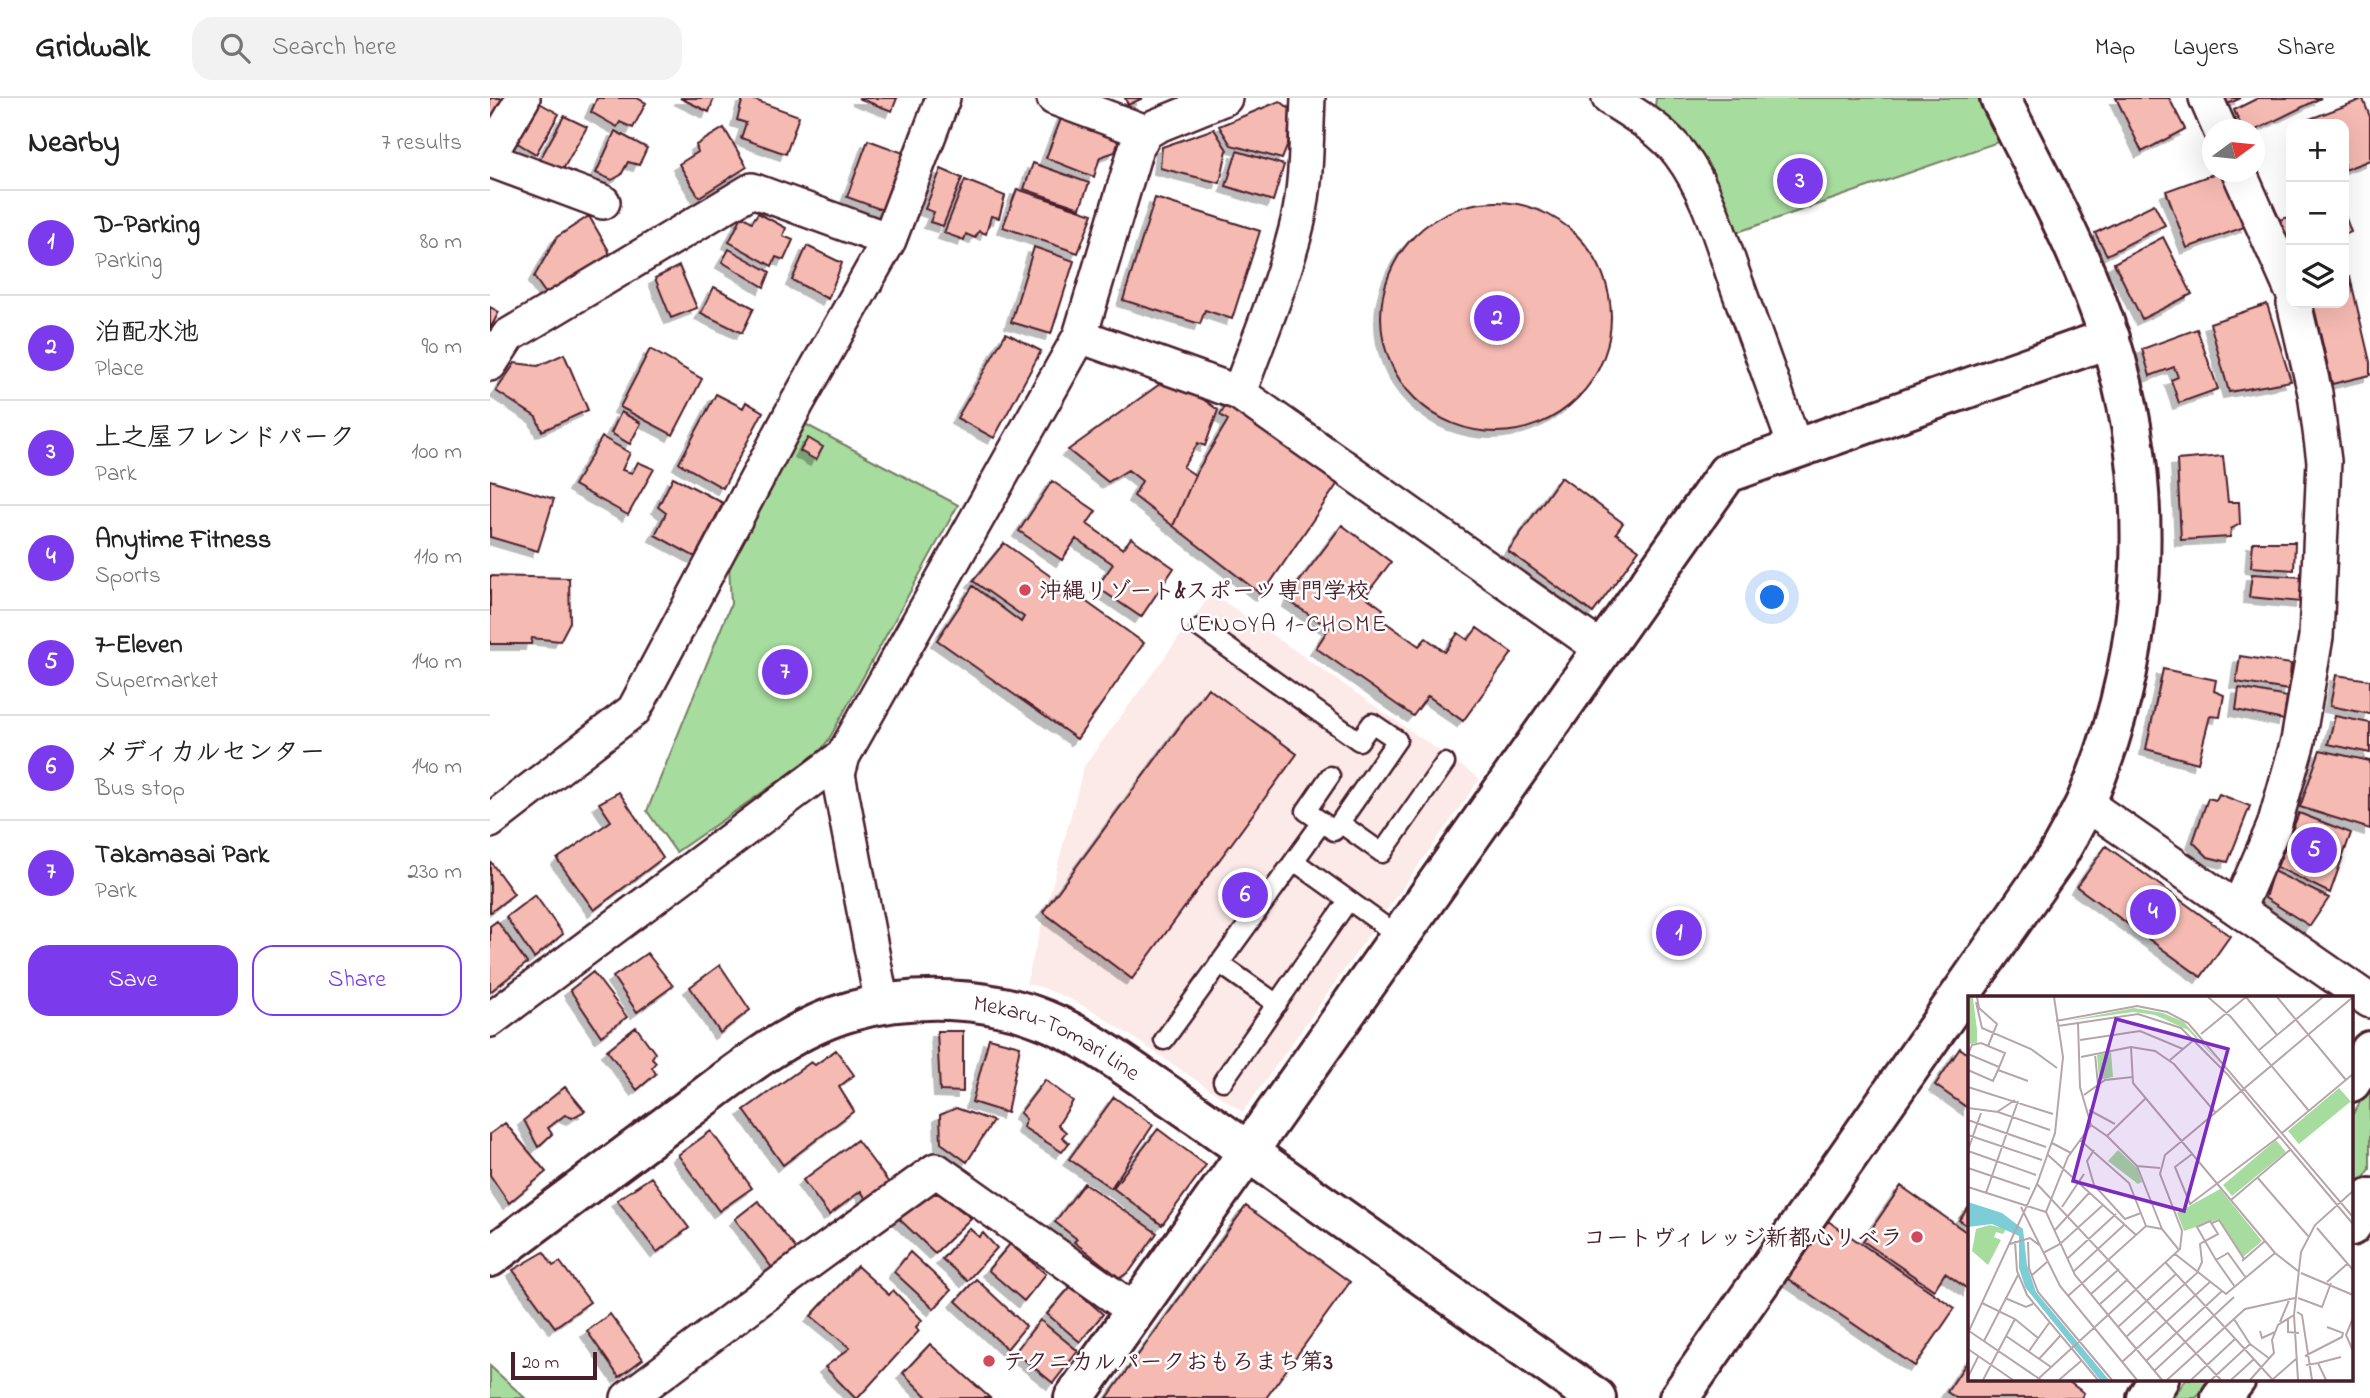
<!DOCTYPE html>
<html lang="en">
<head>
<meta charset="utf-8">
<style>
  body { margin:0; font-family:"Indie Flower","Klee One",sans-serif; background:#f2f2f2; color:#222 }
  .controls { position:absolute; right:21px; top:21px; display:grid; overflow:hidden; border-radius:14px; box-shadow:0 7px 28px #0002 }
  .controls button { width:63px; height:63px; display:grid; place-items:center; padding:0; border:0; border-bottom:2px solid #e0e0e0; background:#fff; color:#222; font:35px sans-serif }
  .compass { position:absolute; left:1712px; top:21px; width:63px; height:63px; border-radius:50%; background:#fff; box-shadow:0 7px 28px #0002; rotate:75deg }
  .scale { position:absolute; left:21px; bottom:18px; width:86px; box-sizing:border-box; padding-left:7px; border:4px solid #4a1f2b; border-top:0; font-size:19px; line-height:24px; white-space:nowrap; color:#4a1f2b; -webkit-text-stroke:5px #fff; paint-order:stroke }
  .you { position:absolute; left:1283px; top:500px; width:24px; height:24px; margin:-18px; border:5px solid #fff; border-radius:50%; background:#1a73e8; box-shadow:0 0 0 10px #1a73e833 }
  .badge { display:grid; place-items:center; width:46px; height:46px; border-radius:50%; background:#7c3aed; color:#fff; font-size:23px; font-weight:700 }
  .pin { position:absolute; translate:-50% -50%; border:4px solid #fff; box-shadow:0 2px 7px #0006 }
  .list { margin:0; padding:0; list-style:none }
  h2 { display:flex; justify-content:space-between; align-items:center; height:91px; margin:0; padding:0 28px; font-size:30px }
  h2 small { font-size:23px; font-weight:400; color:#767676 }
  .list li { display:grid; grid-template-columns:46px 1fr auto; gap:21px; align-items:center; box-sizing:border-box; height:105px; padding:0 28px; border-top:2px solid #e0e0e0 }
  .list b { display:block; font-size:26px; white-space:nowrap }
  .list p { margin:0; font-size:23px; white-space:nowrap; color:#767676 }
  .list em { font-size:23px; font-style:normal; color:#767676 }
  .actions { display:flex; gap:14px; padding:21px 28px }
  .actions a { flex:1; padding:16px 0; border:2px solid #7c3aed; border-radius:21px; text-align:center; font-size:24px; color:#7c3aed }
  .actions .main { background:#7c3aed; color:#fff }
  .icon { flex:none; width:38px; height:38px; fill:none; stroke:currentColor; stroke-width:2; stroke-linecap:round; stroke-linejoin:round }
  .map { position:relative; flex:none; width:1880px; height:1300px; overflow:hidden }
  header { display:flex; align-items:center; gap:42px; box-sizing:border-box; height:98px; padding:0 35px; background:#fff; border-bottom:2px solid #e0e0e0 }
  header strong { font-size:33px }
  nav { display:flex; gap:38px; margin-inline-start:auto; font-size:24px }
  .search { width:490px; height:63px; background:#f2f2f2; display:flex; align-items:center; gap:18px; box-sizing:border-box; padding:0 24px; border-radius:21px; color:#767676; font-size:26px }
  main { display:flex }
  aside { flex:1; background:#fff }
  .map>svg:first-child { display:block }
  .built { fill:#fceae8 }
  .green { fill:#a7dc9f; stroke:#787e65; stroke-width:2 }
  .building { fill:#f5bab2; stroke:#4a1f2b; stroke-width:2; filter:url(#shadow) }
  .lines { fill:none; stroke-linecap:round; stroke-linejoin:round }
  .lane-casing { stroke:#4a1f2b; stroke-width:23 }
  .street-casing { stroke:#4a1f2b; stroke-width:38 }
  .secondary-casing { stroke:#4a1f2b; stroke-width:44 }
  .lane { stroke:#fff; stroke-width:18 }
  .street { stroke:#fff; stroke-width:33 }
  .secondary { stroke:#fff; stroke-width:38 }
  .poi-dot { fill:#d1495b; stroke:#fff; stroke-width:2.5 }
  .labels { text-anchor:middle; stroke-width:5; stroke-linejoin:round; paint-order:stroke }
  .poi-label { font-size:23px; font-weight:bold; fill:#4a1f2b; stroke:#fff; text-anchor:start }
  .street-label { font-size:23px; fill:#4a1f2b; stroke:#fff }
  .neighbourhood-label { font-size:24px; letter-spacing:2px; fill:#4a1f2b; stroke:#fff }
  .inset-road { fill:none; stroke:#b7a5aa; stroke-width:2 }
  .view { fill:#7b2cbf; fill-opacity:0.15; stroke:#7b2cbf; stroke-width:3.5 }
  .inset-edge { fill:none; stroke:#4a1f2b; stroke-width:3.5 }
</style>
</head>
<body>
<header>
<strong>Gridwalk</strong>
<div class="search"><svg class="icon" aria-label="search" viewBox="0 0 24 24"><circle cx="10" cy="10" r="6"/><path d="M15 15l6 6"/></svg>Search here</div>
<nav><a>Map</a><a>Layers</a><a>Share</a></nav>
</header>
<main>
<aside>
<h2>Nearby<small>7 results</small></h2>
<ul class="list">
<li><span class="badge">1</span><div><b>D-Parking</b><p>Parking</p></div><em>80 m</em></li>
<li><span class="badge">2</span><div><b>泊配水池</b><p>Place</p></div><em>90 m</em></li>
<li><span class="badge">3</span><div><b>上之屋フレンドパーク</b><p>Park</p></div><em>100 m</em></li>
<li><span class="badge">4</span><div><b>Anytime Fitness</b><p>Sports</p></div><em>110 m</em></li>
<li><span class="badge">5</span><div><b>7-Eleven</b><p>Supermarket</p></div><em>140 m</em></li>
<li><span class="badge">6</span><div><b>メディカルセンター</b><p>Bus stop</p></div><em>140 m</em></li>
<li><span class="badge">7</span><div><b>Takamasai Park</b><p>Park</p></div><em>230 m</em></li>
</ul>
<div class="actions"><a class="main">Save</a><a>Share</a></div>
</aside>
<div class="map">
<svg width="1880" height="1300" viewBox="0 0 1880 1300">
  <defs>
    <filter id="shadow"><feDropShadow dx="-6" dy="6" stdDeviation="0" flood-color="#0004"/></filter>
  </defs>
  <rect width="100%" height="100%" fill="#fff"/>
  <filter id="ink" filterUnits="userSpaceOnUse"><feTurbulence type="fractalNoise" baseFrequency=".0143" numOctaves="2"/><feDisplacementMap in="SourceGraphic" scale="14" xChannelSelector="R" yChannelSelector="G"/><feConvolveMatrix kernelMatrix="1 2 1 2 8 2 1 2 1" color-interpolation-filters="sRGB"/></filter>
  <g filter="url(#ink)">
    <path class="built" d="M722,495L990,681L753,1014L607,915L580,901L551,889L536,886L594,668Z"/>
    <path class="green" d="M1166,0H1488L1511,43L1248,134L1234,104L1164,16Z
      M315,326L468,407L339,641L328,656L186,754L157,713L241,506L239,467Z
      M1880,988V1071L1861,1098V1019Z
      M0,1268L35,1300H0Z
      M1696,1281H1722L1706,1300H1683Z"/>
    <path class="building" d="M0,0H14L0,21Z
      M107,0H147L156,5L143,30L130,24L127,29L101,14Z
      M190,0H224L219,14Z
      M253,0H259L309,18L296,56L251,40L256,25L247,22Z
      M368,0H407L402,13Z
      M635,0H653L638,7Z
      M1626,0H1679L1695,31L1652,54Z
      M1735,0H1751L1738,6Z
      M1768,0H1831L1764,33V32H1753L1744,12Z
      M1873,1L1880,19V62L1854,72V26H1819L1817,22Z
      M46,3L69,16L46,56L24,43Z
      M790,3L800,11L798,46L792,61L741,47L729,28Z
      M574,13L622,31L628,45L625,54L610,59L604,79L556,60Z
      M74,18L97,29L72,73L48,65Z
      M234,30L257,69L209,99L189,66L208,54L206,47Z
      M724,31L737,52L730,85L670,70L672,49Z
      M125,33L157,50L149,67L138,64L131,77L122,82L106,75Z
      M378,42L419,57L398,114L357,99Z
      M747,53L794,67L783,103L736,88Z
      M543,65L599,85L590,110L534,91Z
      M451,71L472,80L453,128L440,124L444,114L435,111Z
      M1729,74H1737L1757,128L1697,150L1676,93Z
      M475,82L515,98L509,120L501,118L496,136L489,133L485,140L476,136L474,142L454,135Z
      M527,91L603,116L588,155L513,129Z
      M665,100L770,133L742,221L715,212L710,226L633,202Z
      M891 219a115 115 0 1 1 230 0a115 115 0 1 1-230 0Z
      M1664,106L1675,127L1617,157L1605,135Z
      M268,115L296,130L293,138L303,142L294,162L286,159L282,168L239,144L252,118L262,124Z
      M1854,115L1861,134L1854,137Z
      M99,118L119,153L118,161L56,196L44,179L67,139Z
      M1801,118V153L1789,122Z
      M1673,139L1702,196L1652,221L1624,165Z
      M317,148L352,165L338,201L302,182Z
      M544,149L584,163L561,236L521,224Z
      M239,151L280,174L274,189L232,164Z
      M189,168L207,210L181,220L165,180Z
      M1860,179L1880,264V277L1842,286L1823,205H1854V181Z
      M224,189L264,210L252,235L211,215Z
      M1777,206L1801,283L1739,294L1720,225Z
      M0,209L9,214L0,231Z
      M1707,231L1728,291L1689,305L1681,282L1688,279L1684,269L1660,278L1652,251Z
      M516,235L551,253L504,340L467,320Z
      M160,251L212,281L183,337L130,309Z
      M74,256L98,312L52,333L46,319L6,293L25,265L48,268Z
      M681,278L728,312L715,348L708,345L693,369L705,377L683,428L644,398L652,383L638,372L618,384L578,352Z
      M226,296L253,310L256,304L273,314L233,390L189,365Z
      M738,304L848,385L772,497L683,428L705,377L738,322L730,317Z
      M131,314L151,325L140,346L121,335Z
      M112,339L140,355L132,372L142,375L148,364L164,371L138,417L84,387Z
      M318,340L333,349L326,362L310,353Z
      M1733,358L1738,404H1749L1750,426L1741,431L1740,439L1691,442L1687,362Z
      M183,379L233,405L205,459L165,437L176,415L168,409Z
      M1071,379L1133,425L1126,435L1149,452L1103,515L1018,453Z
      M0,382L64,401L48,453L0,439Z
      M562,383L606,413L597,426L633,451L641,440L684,470L651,519L607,489L623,466L586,441L572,462L529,433Z
      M852,427L901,464L875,498L893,511L888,519L929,548L936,540L955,554L968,535L978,542L987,530L1022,555L973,623L938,598L923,618L826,550L839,530L799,503L803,492Z
      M1763,444H1805L1804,472L1761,469Z
      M514,445L654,545L587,641L447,542L483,488L531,524L534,519L483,483Z
      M1762,476L1813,479L1811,504L1759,499Z
      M0,478L79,480L80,524L70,543L42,540L41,546H0Z
      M1750,558L1801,566L1799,592L1746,584Z
      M1673,571L1726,582L1724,593L1734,597L1730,619L1720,618L1708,665L1656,651Z
      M1846,577L1880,582V616L1840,608Z
      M718,590L807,656L642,881L553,814Z
      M1749,590L1797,599L1794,622L1746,612Z
      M1845,618L1880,625V655L1838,646Z
      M1830,652L1880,663V731L1810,709Z
      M129,694L173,760L104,812L67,761L121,723L109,705Z
      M1729,696L1760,708L1738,764L1718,759L1703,744L1718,700L1726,702Z
      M1809,715L1861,735L1840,795L1787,769Z
      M1616,748L1740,838L1711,879L1587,789Z
      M0,763L24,796L1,814H0Z
      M1783,773L1839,800L1820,828L1775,800Z
      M45,797L73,836L44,860L16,819Z
      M7,823L37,865L0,894V828Z
      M157,855L183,888L147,914L123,879Z
      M230,867L260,912L230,935L200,889Z
      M103,874L137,919L111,938L80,892Z
      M146,929L165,955L162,960L166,964L162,969L166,976L147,992L117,952Z
      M447,933H473V994L450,993Z
      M499,940L530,948L517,1015L482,1004Z
      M1470,950L1479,957V1011L1445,987Z
      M346,952L364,977L349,989L364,1013L293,1067L254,1012L321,964L325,967Z
      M555,982L583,1003L568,1027L576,1034L572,1039L579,1045L572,1054L533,1029L536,1021L530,1015Z
      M75,989L95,1013L82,1020L75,1017L58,1030L62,1036L48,1049L34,1022Z
      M624,999L663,1027L621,1090L579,1061Z
      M466,1010L503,1023L477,1064L451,1045L450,1017Z
      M15,1025L56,1074L19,1105L0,1077V1036Z
      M668,1031L716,1067L672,1127L623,1090Z
      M221,1033L262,1090L229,1113L188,1057Z
      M367,1042L399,1085L376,1101L371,1093L339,1117L313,1082Z
      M161,1079L199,1130L167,1154L127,1102Z
      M594,1085L667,1135L640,1173L630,1180L584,1144L587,1141L565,1124Z
      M1411,1088L1479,1136V1192L1455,1175L1444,1192L1373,1143Z
      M442,1096H449L481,1120L445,1155L407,1119Z
      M268,1103L307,1152L283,1171L245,1121Z
      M756,1108L860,1184L776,1300H617Z
      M1479,1109V1129L1469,1122Z
      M1338,1123L1465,1210L1425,1268L1298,1181Z
      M479,1130L489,1139L493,1135L507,1150L477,1183L452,1161Z
      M520,1146L556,1176L534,1203L498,1172Z
      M54,1154L63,1168L70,1164L100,1204L65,1229L23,1172Z
      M420,1154L461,1192L444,1211L404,1174Z
      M367,1168L399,1197L403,1192L432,1222L426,1229L429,1233L368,1300H365L335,1269L360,1250L321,1218Z
      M486,1181L536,1228L517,1251L466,1203Z
      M581,1188L613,1216L590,1244L557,1216Z
      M120,1216L153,1261L129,1279L97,1233Z
      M550,1222L588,1253L563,1285L525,1254Z
      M440,1246L500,1300H438L413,1275Z
      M1479,1261V1281H1575L1594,1295L1591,1300H1466L1457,1294Z"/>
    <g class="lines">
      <g class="lane-casing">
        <path id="lane" d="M710,530L869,643L882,625L907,642L844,733L832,724
          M850,725L892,755L955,665
          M804,763L832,724L816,713L840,678
          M729,865L787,906
          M674,942L804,763L910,839
          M733,983L858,803"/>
      </g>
      <g class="street-casing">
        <path id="street" d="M564,0L656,34L666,28L735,0
          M1119,0C1144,16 1172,32 1190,56C1217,92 1230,138 1244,179C1265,236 1285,294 1306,351
          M1716,0L1730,32
          M656,34L646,50L590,238L749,295L1113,552
          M0,56L33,0
          M0,62L113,104
          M1749,74L1801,191
          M0,266L18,238L262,92L399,142
          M749,295C769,239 794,182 808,123C817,83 816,41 818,0
          M1595,705L1880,903
          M0,723L144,612L306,307L399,142L453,0
          M1748,811L1784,728L1808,643L1826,539L1834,363L1825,295L1804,205
          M392,907L348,676L353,658L590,238
          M0,922L353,658
          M138,1300L308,1172L446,1072L645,1213"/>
      </g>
      <g class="secondary-casing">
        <g id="secondary">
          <path d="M1861,984L1880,953"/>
          <path d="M1861,1128L1880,1100"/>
          <path id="s1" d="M0,1159C63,1112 126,1065 189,1018C242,979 297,931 362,913C423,896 496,898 555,922C592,937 624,960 656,982C691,1006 725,1029 758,1054C874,1137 990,1218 1106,1300"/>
          <path d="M584,1300L1237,375L1620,240"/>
          <path d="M1189,1300L1566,760C1576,742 1587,723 1596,704C1659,558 1668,393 1620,242C1594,158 1549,79 1510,0"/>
          <path d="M1657,1300L1669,1281"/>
          <path d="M1731,1300L1746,1281"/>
        </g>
      </g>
      <use href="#lane" class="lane"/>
      <use href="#street" class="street"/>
      <use href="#secondary" class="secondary"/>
    </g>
  </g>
  <g class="poi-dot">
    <circle cx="535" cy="492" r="7"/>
    <circle cx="1427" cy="1139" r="7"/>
    <circle cx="499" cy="1263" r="7"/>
  </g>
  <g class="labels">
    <g class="poi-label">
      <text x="549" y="500">沖縄リゾート&amp;スポーツ専門学校</text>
      <text x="1413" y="1147" text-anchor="end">コートヴィレッジ新都心リベラ</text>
      <text x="513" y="1271">テクニカルパークおもろまち第3</text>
    </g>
    <g class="street-label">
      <text dy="8" stroke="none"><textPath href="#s1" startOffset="653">Mekaru-Tomari Line</textPath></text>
    </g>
    <g class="neighbourhood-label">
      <text x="794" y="533">UENOYA 1-CHOME</text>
    </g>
  </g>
  <g transform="translate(1478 898)">
    <rect width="385" height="385" fill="#fff"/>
    <path d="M0,1L5,2L9,34V47L2,48ZM166,12L195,17L216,26L251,66L220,34L187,19L166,16L99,25ZM143,56L145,81L131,84L129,59ZM371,92L385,108L382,106L331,148L320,135ZM308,144L318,156L264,200L255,189ZM150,154L169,172L174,186L170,188L140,165ZM252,193L294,245L275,261L251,223L216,235L209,217ZM22,229L38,233L35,238L28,236L26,241L33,244L20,269L4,255L8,233Z" fill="#a7dc9f"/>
    <path d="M0,206L34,217L55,233L59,269L68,296L141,384H132L57,291L51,272V240L24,228L0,231Z" fill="#7dcdd7"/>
    <path class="inset-road" d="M9,1L11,12L29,28L20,50M240,1L263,21L341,115M278,1L309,39M309,1L378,84M8,6L14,32L63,53L89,72M88,25L169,10L199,16L220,27L385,221M110,27L112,91L123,129L100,161L78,216L107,279L194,384M90,30L170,18L213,32L260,79L385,228M233,38L278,1M112,44L172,35L215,53M163,51L165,87L307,257L330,275M291,54L355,1M127,58L130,89M113,61L163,51L187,55L206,68L247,116M202,64L227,43M0,74L25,85L30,74L37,57L13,47L4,49L0,58L31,71M30,74L60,85M0,91L85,118M116,99L137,84L165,81M0,112L30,116L82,134M121,114L147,128M29,116L47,104M0,124L78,151M123,129L139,140L178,102M314,137L385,78M0,139L74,164M139,140L169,170L192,172M112,144L161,187L178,230M84,147L103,157M0,154L13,117M126,154L119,165L126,189L157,223L173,217M0,155L68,179M224,158L207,171L222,208L312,140M80,159L168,239M169,170L194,233M0,172L62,193M289,181L340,240M69,188L253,384M0,191L78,216M18,197L50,105M263,204L323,153M53,211L92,290L169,384M94,211L116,178M244,227L251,224L276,263M349,232L385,274M86,235L121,197M47,245L49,275L59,299L130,384M60,246L61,272L70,296L144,384M42,248L62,242L71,249M75,257L92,248L135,209M207,258L258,298L307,257M99,263L148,218M248,264L260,257L278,282M274,265L297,245M198,267L304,383M105,276L156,229M333,277L385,299M63,280L79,266M359,286L379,268M123,298L151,273M100,300L178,230L194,233L211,254M37,302L58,311L65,308M330,302L354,311L363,287M14,307L47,323L70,342M131,309L160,283M329,316L334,319L344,384M385,322L378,339L385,355M266,323L282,348M320,323V336L331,337M312,326L322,302M150,331L208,278M1,335L73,384M292,335L294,342L307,336M0,337L69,188L87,137L95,61L86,1M38,340L83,371M158,341L229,277L234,266L232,248L237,245L250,238L242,225L229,231L237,245L248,264L267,291M16,345L50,279M0,353L45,384M61,355L81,327M337,360L374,341L375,337L359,331M71,363L92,340M178,365L254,295M154,366L243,285M350,367L373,361M338,369L350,367L358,384M186,375L266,301M0,381L10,361M15,384L47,323M69,384L212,253L214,235L192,178L197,159L385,1M91,384L113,365M199,384L277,313L327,302M223,384L267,343M243,384L282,348L302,363M263,384L286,363M282,384L306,357L304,344L310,329L326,319M304,384L328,363M330,384L326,319L333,256L347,229L385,195"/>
    <path class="view" d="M148,23L260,53L216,215L105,185Z"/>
    <rect width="385" height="385" class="inset-edge"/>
  </g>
</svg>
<div class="controls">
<button>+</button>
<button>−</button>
<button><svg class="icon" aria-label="layers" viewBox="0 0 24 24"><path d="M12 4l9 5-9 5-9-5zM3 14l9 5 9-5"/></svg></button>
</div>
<svg class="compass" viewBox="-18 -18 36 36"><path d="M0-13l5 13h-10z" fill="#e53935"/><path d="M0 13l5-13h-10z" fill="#767676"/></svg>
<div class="scale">20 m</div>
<div class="you"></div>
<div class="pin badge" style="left:1189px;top:835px">1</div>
<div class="pin badge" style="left:1007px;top:220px">2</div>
<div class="pin badge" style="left:1310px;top:83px">3</div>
<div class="pin badge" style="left:1663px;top:814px">4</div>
<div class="pin badge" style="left:1824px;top:752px">5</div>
<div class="pin badge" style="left:755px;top:797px">6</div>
<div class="pin badge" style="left:295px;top:574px">7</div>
</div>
</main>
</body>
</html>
